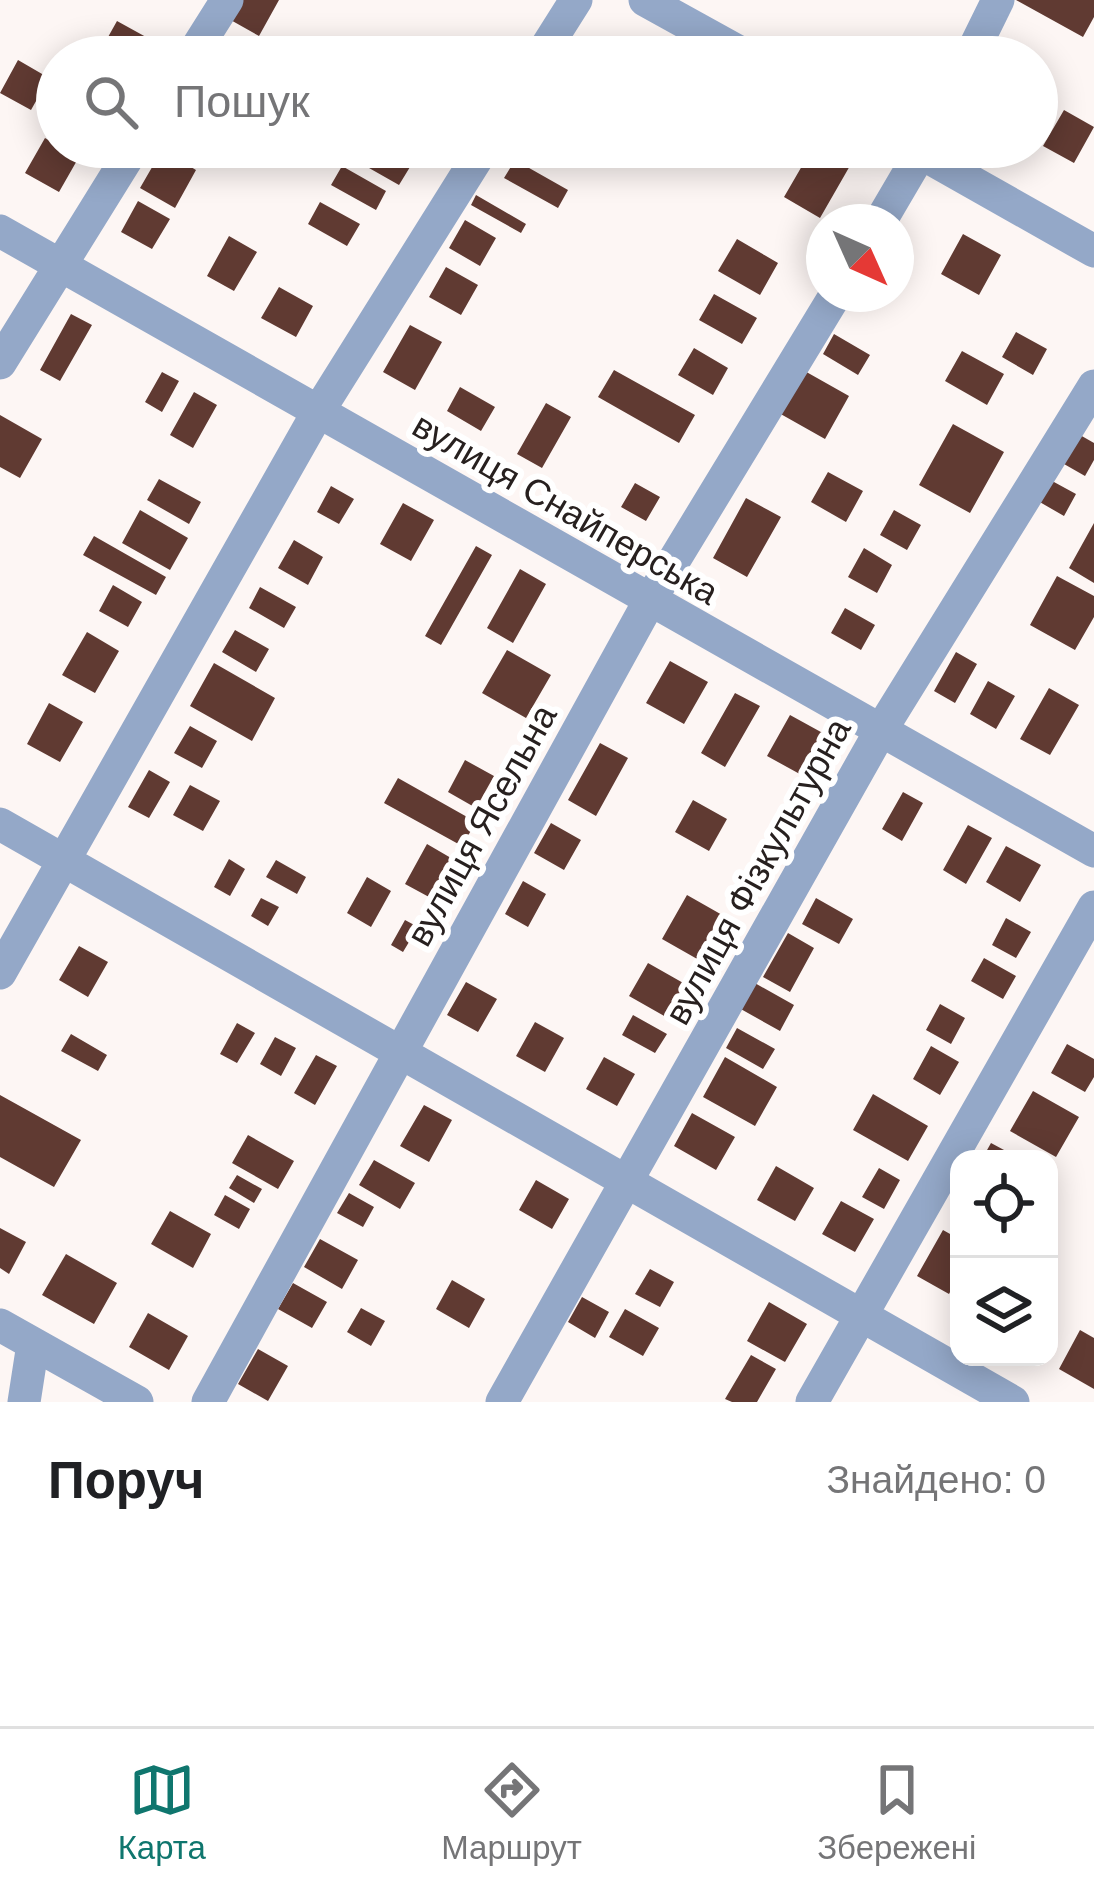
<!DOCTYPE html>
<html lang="uk">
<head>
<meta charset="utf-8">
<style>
  body { margin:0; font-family:Helvetica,sans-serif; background:#f2f2f2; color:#202124 }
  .controls { position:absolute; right:36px; bottom:36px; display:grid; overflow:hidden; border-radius:24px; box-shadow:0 6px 30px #0003 }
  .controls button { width:108px; height:108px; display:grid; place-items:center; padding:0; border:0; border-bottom:3px solid #e0e0e0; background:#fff; color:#202124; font:60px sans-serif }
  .compass { position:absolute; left:806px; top:204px; width:108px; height:108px; border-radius:50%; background:#fff; box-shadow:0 6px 30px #0003; rotate:135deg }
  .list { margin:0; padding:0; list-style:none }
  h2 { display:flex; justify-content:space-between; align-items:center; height:156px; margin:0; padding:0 48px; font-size:51px }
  h2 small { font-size:39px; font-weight:400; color:#757577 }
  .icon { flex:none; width:66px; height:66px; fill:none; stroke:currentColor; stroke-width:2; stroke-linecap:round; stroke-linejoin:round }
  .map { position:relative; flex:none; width:1094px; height:1402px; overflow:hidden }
  .search { position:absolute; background:#fff; box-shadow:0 6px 30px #0003; left:36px; right:36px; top:36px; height:132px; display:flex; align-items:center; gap:30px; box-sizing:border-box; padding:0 42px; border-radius:66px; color:#757577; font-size:45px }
  .sheet { height:324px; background:#fff }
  nav { display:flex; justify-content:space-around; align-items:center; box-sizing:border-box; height:168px; border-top:3px solid #e0e0e0; background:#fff; font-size:33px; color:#757577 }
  nav a { display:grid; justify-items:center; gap:6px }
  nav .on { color:#0f766e }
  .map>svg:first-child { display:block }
  .building { fill:#603a32 }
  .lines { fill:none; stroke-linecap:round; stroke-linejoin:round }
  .minor { stroke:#94a8c8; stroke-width:33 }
  .labels { text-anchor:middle; stroke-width:12; stroke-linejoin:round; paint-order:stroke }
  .street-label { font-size:36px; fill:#27201f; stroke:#fff }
</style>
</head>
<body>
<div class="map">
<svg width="1094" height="1402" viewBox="0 0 1094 1402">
  <rect width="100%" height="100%" fill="#fdf6f4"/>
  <path class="building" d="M228,0H279L259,36L220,14Z
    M1016,0H1094V17L1083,37Z
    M117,21L146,37L134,57L98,55Z
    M994,42L1021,57H985Z
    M18,60L49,78L31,110L0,93Z
    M1064,110L1094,127L1074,163L1043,146Z
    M45,138L79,157L59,192L25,173Z
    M332,147H374L410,167L399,185Z
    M710,147H760L748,168Z
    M813,147H822L851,164L820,218L784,197Z
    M162,150L196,170L175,208L140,188Z
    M515,160L568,190L558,208L504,178Z
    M342,166L386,191L376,210L331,185Z
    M476,195L526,224L521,233L471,205Z
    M138,201L170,219L152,249L121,232Z
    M320,202L360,224L347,246L308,224Z
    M465,220L496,238L480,266L449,248Z
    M963,234L1001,255L979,295L941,274Z
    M229,236L257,252L234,291L207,276Z
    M737,239L778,263L760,295L718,271Z
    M446,267L478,285L461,315L429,297Z
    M279,287L313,306L296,337L261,318Z
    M714,294L757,318L742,344L699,320Z
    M71,314L92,325L60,381L40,370Z
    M410,325L442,342L415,390L383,372Z
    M1016,332L1047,349L1033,375L1002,357Z
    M834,334L870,355L858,375L823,354Z
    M694,348L728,368L713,395L678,375Z
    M962,351L1004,374L987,405L945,381Z
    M794,365L849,396L825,439L770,408Z
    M614,370L695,415L679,443L598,397Z
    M162,372L179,381L162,412L145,402Z
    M460,387L495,407L481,431L447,411Z
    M194,392L217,405L193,448L170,435Z
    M546,403L571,417L542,468L517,454Z
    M0,415L42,439L20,478L0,467Z
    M953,424L1004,452L970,513L919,485Z
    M1066,427L1094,443V460L1085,476L1050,456Z
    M828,472L863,491L846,522L811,502Z
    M1043,476L1076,494L1064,516L1031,497Z
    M159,479L201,502L189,524L147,500Z
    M635,483L660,497L646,521L621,507Z
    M331,486L354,499L339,524L317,512Z
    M746,498L781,517L747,577L713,558Z
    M403,503L434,520L411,561L380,544Z
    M140,510L188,538L170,570L122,543Z
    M894,510L921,525L907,550L880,535Z
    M1094,523V583L1069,568Z
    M94,536L166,577L156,595L83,555Z
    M294,540L323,557L308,585L278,568Z
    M476,546L492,555L441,645L425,636Z
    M864,548L892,565L877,593L848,577Z
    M520,569L546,584L513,643L487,628Z
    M1057,576L1094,596V617L1075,650L1030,625Z
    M113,585L142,602L128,627L99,611Z
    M260,587L296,607L284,628L249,608Z
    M845,608L875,625L861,650L831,633Z
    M235,630L269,649L256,672L222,652Z
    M87,632L119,651L95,693L62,675Z
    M507,650L551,675L526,718L482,693Z
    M956,652L977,664L955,703L934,691Z
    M670,661L708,682L684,724L646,703Z
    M214,663L275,698L252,741L190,706Z
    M988,681L1015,696L996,729L970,714Z
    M1049,688L1079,705L1050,755L1020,739Z
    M735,693L760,706L725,767L701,753Z
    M49,703L83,722L60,762L27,744Z
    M790,715L830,737L807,778L767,756Z
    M190,726L217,741L202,768L174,753Z
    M600,743L628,758L596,816L568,800Z
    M465,760L494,776L476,808L448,792Z
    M149,770L170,782L149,818L128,807Z
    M398,778L476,822L462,846L384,803Z
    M190,785L220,801L203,831L173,815Z
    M903,792L923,803L902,841L882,829Z
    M693,800L727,819L709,851L675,832Z
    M551,823L581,840L564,870L534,853Z
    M968,825L992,838L966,884L943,870Z
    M427,844L451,858L429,897L405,884Z
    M1006,846L1041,865L1020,902L986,882Z
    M229,859L245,869L230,896L214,887Z
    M276,860L306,877L297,894L266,877Z
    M367,877L391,891L371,927L347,913Z
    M523,881L546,894L528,927L505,914Z
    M687,895L731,920L706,964L662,939Z
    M261,898L279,907L268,926L251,916Z
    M816,898L853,919L839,944L802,924Z
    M1006,918L1031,932L1016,958L992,945Z
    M405,920L418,927L403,952L391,945Z
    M788,933L814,948L790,992L763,977Z
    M79,946L108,962L88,997L59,980Z
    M984,958L1016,976L1003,999L971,981Z
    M648,963L685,984L666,1017L629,996Z
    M466,982L497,999L478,1032L447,1015Z
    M753,982L794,1005L780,1031L739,1008Z
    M940,1004L965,1018L951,1044L926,1030Z
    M633,1015L667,1034L655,1053L622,1035Z
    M535,1022L564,1038L545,1072L516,1056Z
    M237,1023L255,1033L237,1063L220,1054Z
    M737,1028L775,1049L763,1069L726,1048Z
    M71,1034L107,1055L98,1071L61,1051Z
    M275,1037L296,1048L281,1076L260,1064Z
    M1067,1044L1094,1059V1077L1085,1092L1051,1073Z
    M931,1046L959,1062L940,1095L913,1079Z
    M316,1055L337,1066L315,1105L294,1093Z
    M604,1057L635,1074L617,1106L586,1089Z
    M725,1057L777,1087L755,1126L703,1097Z
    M1033,1091L1079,1117L1056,1157L1010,1131Z
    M873,1094L928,1126L908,1161L853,1130Z
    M0,1095L81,1140L54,1187L0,1157Z
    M424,1105L452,1120L429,1162L400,1146Z
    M692,1113L735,1137L716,1170L674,1146Z
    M248,1135L294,1161L278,1189L232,1163Z
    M991,1143L1021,1159H982Z
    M374,1160L415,1183L400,1209L359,1185Z
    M776,1166L814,1188L795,1221L757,1200Z
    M879,1168L900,1180L884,1209L862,1197Z
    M237,1175L262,1189L254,1203L229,1188Z
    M536,1180L569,1199L552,1229L519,1210Z
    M349,1193L374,1207L363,1227L337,1213Z
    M225,1195L250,1209L239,1229L214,1215Z
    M841,1201L874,1219L855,1252L822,1234Z
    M170,1211L211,1234L193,1268L151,1244Z
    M0,1228L26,1242L9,1274L0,1268Z
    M943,1230L959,1239V1275L949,1294L917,1276Z
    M320,1239L358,1260L342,1289L304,1267Z
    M66,1254L117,1283L94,1324L42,1295Z
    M650,1269L674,1282L660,1307L635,1294Z
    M452,1280L485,1299L469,1328L436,1309Z
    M293,1283L327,1302L312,1328L278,1309Z
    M582,1297L609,1312L595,1338L568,1322Z
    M769,1302L807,1324L785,1362L747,1341Z
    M361,1308L385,1321L371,1346L347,1332Z
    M625,1309L659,1328L643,1356L609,1337Z
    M148,1313L188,1336L169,1370L129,1347Z
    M1080,1330L1094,1338V1389L1059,1369Z
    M258,1349L288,1366L268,1401L238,1384Z
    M751,1355L776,1369L757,1402H732L725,1399Z"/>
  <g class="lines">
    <path class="minor" d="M645,0L748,57
      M191,57L227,0
      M540,57L576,0
      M970,57L998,0
      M910,147L1094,251
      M880,222L924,147
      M0,231L1094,851
      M0,363L134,147
      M0,824L1013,1402
      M0,973L318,412L484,147
      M0,1325L137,1402
      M24,1402L33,1344
      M208,1402L650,600L836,294
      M502,1402L881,730L1094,386
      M812,1402L1094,907"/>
  </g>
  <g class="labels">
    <g class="street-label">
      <text transform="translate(566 508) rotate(30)" y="13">вулиця Снайперська</text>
      <text transform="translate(481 825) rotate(-61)" y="13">вулиця Ясельна</text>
      <text transform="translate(757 871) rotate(-61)" y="13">вулиця Фізкультурна</text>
    </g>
  </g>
</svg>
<div class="controls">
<button><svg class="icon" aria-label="locate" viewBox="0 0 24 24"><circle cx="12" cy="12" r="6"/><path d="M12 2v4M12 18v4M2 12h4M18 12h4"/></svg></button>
<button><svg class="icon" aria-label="layers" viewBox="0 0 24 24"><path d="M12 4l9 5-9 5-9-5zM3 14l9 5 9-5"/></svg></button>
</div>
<svg class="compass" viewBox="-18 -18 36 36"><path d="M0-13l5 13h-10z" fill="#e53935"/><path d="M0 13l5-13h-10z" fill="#757577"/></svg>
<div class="search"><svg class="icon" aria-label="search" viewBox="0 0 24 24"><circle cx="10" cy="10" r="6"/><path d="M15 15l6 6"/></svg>Пошук</div>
</div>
<section class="sheet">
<h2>Поруч<small>Знайдено: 0</small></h2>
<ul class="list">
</ul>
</section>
<nav>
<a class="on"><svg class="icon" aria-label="map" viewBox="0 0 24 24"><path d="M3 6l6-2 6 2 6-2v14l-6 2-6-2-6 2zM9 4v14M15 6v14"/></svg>Карта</a>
<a><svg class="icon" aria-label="directions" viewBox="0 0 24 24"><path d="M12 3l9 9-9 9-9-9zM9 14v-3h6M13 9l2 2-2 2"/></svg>Маршрут</a>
<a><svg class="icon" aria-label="saved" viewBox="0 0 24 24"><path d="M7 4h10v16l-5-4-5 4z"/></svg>Збережені</a>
</nav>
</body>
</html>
